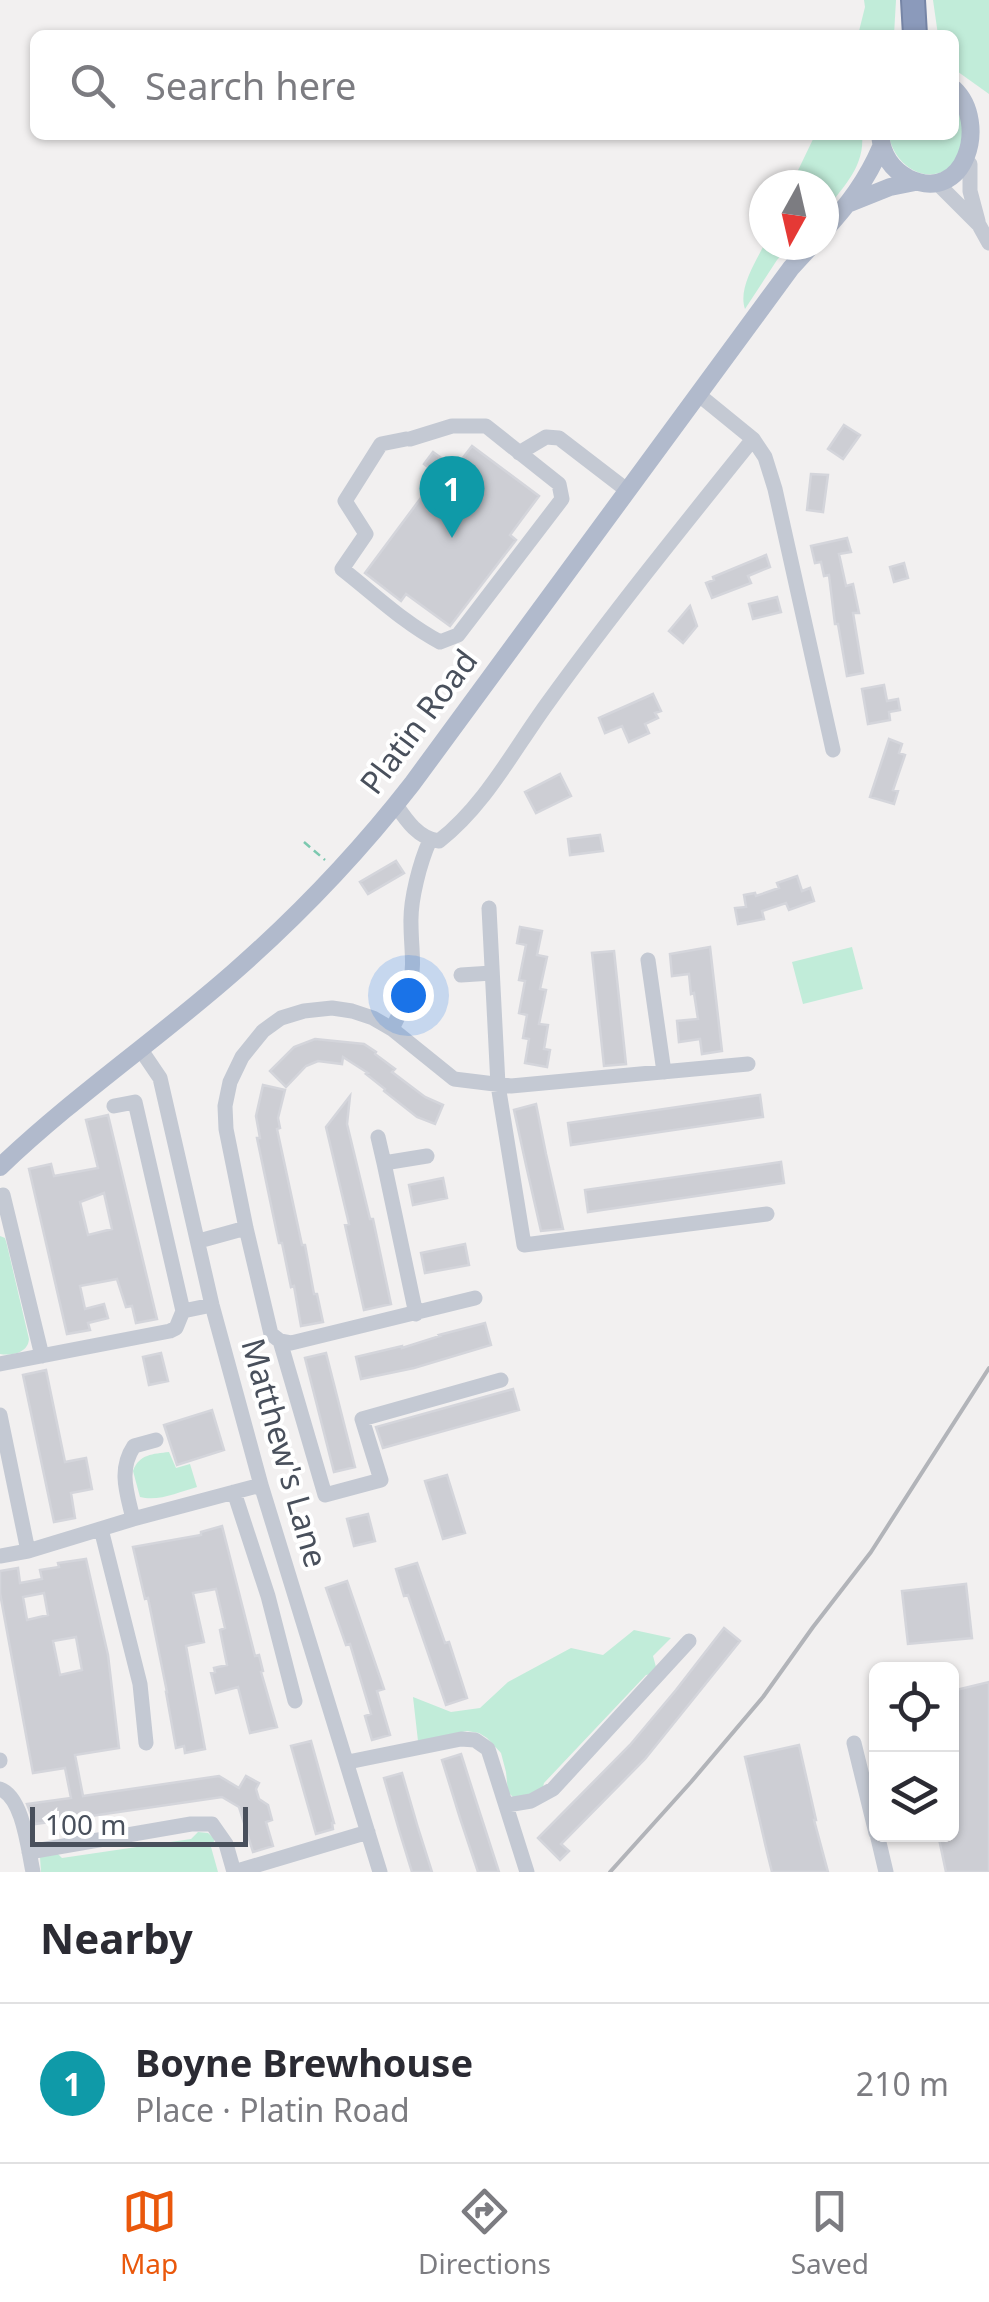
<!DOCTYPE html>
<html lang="en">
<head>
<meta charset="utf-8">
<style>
  body { margin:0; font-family:"Noto Sans",sans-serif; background:#f7f7f7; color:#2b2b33 }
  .controls { position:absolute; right:30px; bottom:30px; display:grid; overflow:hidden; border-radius:15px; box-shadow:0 2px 8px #0004 }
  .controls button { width:90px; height:90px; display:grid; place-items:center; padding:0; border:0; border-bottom:2px solid #e1e1e2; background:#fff; color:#2b2b33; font:50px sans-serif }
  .compass { position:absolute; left:749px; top:170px; width:90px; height:90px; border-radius:50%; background:#fff; box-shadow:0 2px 8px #0004; rotate:188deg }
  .scale { position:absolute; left:30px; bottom:25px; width:218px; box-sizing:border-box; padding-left:10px; border:5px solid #49505c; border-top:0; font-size:28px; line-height:35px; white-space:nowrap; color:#49505c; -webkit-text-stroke:8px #fff; paint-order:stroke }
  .you { position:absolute; left:408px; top:995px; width:35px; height:35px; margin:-25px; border:8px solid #fff; border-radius:50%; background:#1a73e8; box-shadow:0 0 0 15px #1a73e833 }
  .badge { display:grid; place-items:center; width:65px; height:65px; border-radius:50%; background:#ea580c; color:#fff; font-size:32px; font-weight:700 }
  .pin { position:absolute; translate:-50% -82px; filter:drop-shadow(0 2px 5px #0008) }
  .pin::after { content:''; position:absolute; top:52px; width:35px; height:30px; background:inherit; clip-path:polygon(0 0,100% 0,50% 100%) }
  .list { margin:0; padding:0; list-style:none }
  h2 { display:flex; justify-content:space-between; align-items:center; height:130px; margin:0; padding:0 40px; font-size:42px }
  h2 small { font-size:32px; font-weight:400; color:#7c7c81 }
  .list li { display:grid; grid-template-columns:65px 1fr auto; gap:30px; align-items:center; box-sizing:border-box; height:160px; padding:0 40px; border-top:2px solid #e1e1e2 }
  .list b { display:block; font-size:38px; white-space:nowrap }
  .list p { margin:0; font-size:32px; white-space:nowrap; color:#7c7c81 }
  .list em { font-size:32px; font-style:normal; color:#7c7c81 }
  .icon { flex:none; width:55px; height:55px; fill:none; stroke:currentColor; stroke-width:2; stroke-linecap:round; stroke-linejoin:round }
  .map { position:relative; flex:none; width:989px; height:1872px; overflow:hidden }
  .search { position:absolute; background:#fff; box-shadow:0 2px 8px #0004; left:30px; right:30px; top:30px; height:110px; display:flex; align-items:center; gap:25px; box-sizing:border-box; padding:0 35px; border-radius:15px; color:#7c7c81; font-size:38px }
  .sheet { height:290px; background:#fff }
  nav { display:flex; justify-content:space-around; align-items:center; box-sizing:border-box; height:140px; border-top:2px solid #e1e1e2; background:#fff; font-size:28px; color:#7c7c81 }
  nav a { display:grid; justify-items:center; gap:5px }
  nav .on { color:#ea580c }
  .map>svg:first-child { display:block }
  .green { fill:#c1ecd9 }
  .building { fill:#cdced4; stroke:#d4d5db; stroke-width:2.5; fill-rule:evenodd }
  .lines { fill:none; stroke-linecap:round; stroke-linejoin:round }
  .highway-casing { stroke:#7685a6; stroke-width:26 }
  .path { stroke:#7cc8af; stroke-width:2.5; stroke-dasharray:8 5; stroke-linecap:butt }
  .minor { stroke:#c4c9d3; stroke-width:15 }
  .major { stroke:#b1bacc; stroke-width:18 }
  .highway { stroke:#8b9abb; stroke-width:22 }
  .rail { stroke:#b2b4b9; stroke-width:4 }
  .labels { text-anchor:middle; stroke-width:8; stroke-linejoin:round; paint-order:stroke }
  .street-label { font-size:32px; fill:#49505c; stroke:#fff }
</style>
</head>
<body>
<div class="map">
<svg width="989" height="1872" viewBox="0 0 989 1872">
  <rect width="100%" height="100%" fill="#f2f0f0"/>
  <path class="green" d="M864,0H896L894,35H858L865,7Z
    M933,0H989V94L954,69V35H938Z
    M954,100L962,107L963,158C956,162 949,169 942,172C917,182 892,159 889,135H954Z
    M815,135H862C865,166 843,188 824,211V185H791Z
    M764,245H791L777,260L745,309C738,289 755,263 764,245Z
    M852,947L863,989L803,1004L792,962Z
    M0,1236L5,1238L7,1245L29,1339C28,1353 12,1356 0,1354Z
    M169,1452L176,1468L190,1464L197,1487C179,1492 158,1502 140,1497L133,1471C139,1454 153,1454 169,1452Z
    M634,1630L671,1638L653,1656L656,1667L652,1674L646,1675L544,1783L542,1791L514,1798L508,1792L506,1772L501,1753L487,1738L479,1733L467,1731L418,1741L413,1697L451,1712L480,1708L508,1682L571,1648L603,1655Z
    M198,1832L208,1833L215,1839L211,1847L218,1872H41L40,1857L57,1853L62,1858L191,1839Z"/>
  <path class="building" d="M844,425L860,435L843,459L828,449Z
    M472,446L539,496L510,535L516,540L450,626L406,594L401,601L365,573L438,475L424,464L433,452L455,468Z
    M811,474L828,475L823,512L807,510Z
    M847,538L851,552L839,554L846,586L853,584L859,613H853L863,673L847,676L838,624H835L829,575L824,576L821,562L815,563L811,546Z
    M766,555L770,567L748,576L751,583L712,598L706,583L714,580L713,577Z
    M904,563L908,578L894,582L890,567Z
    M777,597L781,612L753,619L749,604Z
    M690,606L697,626L683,643L669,631Z
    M884,685L887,701L898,699L900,710L889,712L890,720L868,724L862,689Z
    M653,694L661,711L655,713L658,718L645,724L649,733L629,742L622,726L605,733L599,718Z
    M889,739L902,744L899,753L905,755L893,790L898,791L894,804L870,797Z
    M560,774L571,796L536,813L525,792Z
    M600,835L603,851L570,855L568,839Z
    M396,861L404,873L368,894L360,882Z
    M797,876L802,891L810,888L814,901L789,910L786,903L762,911L764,919L738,924L735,908L746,907L744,895L755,893L756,896L779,888L777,883Z
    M520,927L542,931L537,955L547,957L540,989L546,990L539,1024L548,1025L544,1049L550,1050L547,1067L525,1063L529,1039L523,1038L527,1015L519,1013L525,981L519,980L526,945L517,943Z
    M710,947L722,1051L702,1054L700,1039L679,1042L677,1021L698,1019L694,993L691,994L689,974L672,976L670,954Z
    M614,951L626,1064L604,1066L592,953Z
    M315,1039L364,1044L376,1052L375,1054L395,1069L392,1072L425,1097L443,1105L435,1124L417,1117L384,1091L385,1089L366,1074L368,1073L343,1057L342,1064L318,1061L306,1066L286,1087L270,1071L294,1047Z
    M263,1085L285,1090L278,1118L280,1128L277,1129L302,1245H305L314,1294H317L323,1322L301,1326L294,1286L291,1287L282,1243H279L257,1138H260L256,1116Z
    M760,1095L763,1117L571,1145L568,1123Z
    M350,1096L347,1124L370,1219H373L391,1304L364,1310L345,1225L349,1224L326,1127Z
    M536,1104L546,1154L563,1229L541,1231L526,1165L514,1110Z
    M108,1115L157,1319L136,1323L132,1306L126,1307L117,1279L80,1286L85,1309L104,1304L108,1318L88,1323L90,1330L67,1334L29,1169L51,1164L54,1176L98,1168L86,1120ZM104,1193L112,1229L88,1235L80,1202Z
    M781,1162L784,1183L588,1212L585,1190Z
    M443,1178L447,1198L413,1205L409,1185Z
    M465,1244L469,1265L425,1273L421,1253Z
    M485,1323L491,1345L414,1368L361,1379L356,1357L402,1346V1348L440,1336L439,1335Z
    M161,1353L168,1381L149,1385L143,1357Z
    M326,1353L355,1467L334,1472L305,1358Z
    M46,1370L65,1462L86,1458L92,1489L71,1493L75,1518L54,1522L23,1375Z
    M513,1389L519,1410L383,1448L376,1427Z
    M212,1410L224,1450L177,1465L164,1425Z
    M447,1475L465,1533L443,1539L425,1481Z
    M368,1514L375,1541L354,1546L347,1519Z
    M222,1526L255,1656L259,1655L263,1671L261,1672L277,1727L250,1733L238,1687L216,1693L211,1673L215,1672L214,1668L227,1665L220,1630L225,1628L216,1589L193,1593L204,1642L186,1646L205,1749L185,1753L184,1746L176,1748L166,1692H167L148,1598L145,1599L133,1547L201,1535V1532Z
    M86,1559L108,1655L119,1748L75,1755L83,1796L219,1776L239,1788L246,1776L259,1783L256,1789L259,1799L268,1805L272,1820L266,1822L273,1846L253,1852L239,1807L222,1797L35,1824L27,1804L71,1798L65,1768L33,1773L0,1593V1571L18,1568L20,1583L42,1579L40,1570L59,1567L58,1563ZM44,1593L48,1615L27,1620L23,1597ZM76,1637L82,1670L60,1675L53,1641Z
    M417,1563L445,1643L449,1642L467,1698L446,1705L408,1595L404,1596L396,1569Z
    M347,1581L384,1689L377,1691L390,1735L372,1740L365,1716L371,1714L350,1644L346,1645L326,1588Z
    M966,1584L972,1638L908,1644L902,1591Z
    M724,1628L740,1641L645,1759L561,1844L569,1851L560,1860L538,1838L630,1745L676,1690Z
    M989,1682V1872H946L938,1834H952V1691Z
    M311,1741L334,1823H332L333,1829L316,1834L291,1746Z
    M799,1745L816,1820H814L828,1872H772L767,1852L745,1757Z
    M461,1754L476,1801L499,1872H478L460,1818L442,1760Z
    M402,1773L418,1828L432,1872H412L399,1830L384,1778Z"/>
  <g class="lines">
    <g class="highway-casing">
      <path id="highway" d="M913,0L915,35"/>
    </g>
    <path class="path" d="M304,842L325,860"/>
    <path class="minor" d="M970,164V191L978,221
      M937,183L979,225L989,243
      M699,395L753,439L765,457L775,489L833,750
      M406,439L381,444L345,501L366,534L342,569C374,594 404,623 440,642L458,635L562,499L559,484L486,426H452L410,439
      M519,453L546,437L559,438L628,491
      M396,805C406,820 419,839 439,841C485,805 513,751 547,704C612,614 683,526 753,439
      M489,908L498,1085L524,1245L767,1214
      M648,960L664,1072
      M461,975L492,973
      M392,1029C398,1016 407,1001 410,986C415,965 411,946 411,924C410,900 420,862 430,840
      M141,1050L160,1078L212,1305L261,1485L380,1872
      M114,1106L135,1102L183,1311
      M378,1137L384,1163L427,1156
      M384,1163L416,1314
      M3,1195L42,1356
      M199,1241L246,1228
      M475,1298L291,1343L280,1341L271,1334L246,1228L226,1129L225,1106L230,1082L242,1057L263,1031L281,1018L304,1011L332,1008L352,1011L373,1018L392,1029L454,1079L511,1086L748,1064
      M280,1341L325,1495L381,1480L362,1419L501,1380
      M0,1364L170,1331L176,1328L183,1311L212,1305
      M0,1415L28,1551
      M234,1492L268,1596L295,1701
      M133,1519C127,1493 118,1470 134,1446L156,1440
      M101,1529L140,1684L146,1743
      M0,1556L28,1551L133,1519L261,1485
      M854,1743L876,1833
      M0,1760V1761
      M348,1762L461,1739L475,1740L488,1749L527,1872
      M0,1789C23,1797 28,1849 33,1872
      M507,1805L531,1801L553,1789L689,1641
      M877,1834L886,1872
      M29,1852L191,1824H212L226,1844L234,1872L368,1832"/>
    <path class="major" d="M880,135C882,154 891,169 908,178C966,206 989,122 954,89
      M850,203L890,187L915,182
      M824,231C848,205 867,180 881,147
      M0,1167C73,1097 158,1039 234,972C299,915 359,852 412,784L791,268L812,245"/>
    <use href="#highway" class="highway"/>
    <path class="rail" d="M610,1872L691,1782L763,1697L813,1627L871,1552L989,1368"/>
  </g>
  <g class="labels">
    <g class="street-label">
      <text transform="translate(419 722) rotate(-53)" y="11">Platin Road</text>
      <text transform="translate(284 1453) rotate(74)" y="11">Matthew's Lane</text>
    </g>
  </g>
</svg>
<div class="controls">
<button><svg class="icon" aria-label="locate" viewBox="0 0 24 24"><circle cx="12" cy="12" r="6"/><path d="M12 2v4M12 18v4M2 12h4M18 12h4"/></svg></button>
<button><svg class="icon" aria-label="layers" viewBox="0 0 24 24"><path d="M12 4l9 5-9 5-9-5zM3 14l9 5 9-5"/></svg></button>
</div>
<svg class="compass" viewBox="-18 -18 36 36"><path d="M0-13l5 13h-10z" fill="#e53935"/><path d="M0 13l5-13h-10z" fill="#7c7c81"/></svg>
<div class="scale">100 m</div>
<div class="you"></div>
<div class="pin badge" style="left:452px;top:538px;background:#0f9aa8">1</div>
<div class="search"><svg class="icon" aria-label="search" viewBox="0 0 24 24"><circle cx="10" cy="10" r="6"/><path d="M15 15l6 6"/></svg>Search here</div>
</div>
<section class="sheet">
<h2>Nearby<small></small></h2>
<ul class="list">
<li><span class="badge" style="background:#0f9aa8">1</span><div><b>Boyne Brewhouse</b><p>Place · Platin Road</p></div><em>210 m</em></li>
</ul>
</section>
<nav>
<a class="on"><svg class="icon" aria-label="map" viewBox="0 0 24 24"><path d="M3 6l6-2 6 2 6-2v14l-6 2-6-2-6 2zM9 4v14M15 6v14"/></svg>Map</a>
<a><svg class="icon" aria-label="directions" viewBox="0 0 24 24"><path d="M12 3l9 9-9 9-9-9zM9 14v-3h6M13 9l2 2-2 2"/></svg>Directions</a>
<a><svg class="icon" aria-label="saved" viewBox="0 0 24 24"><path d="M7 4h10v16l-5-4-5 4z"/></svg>Saved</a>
</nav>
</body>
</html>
